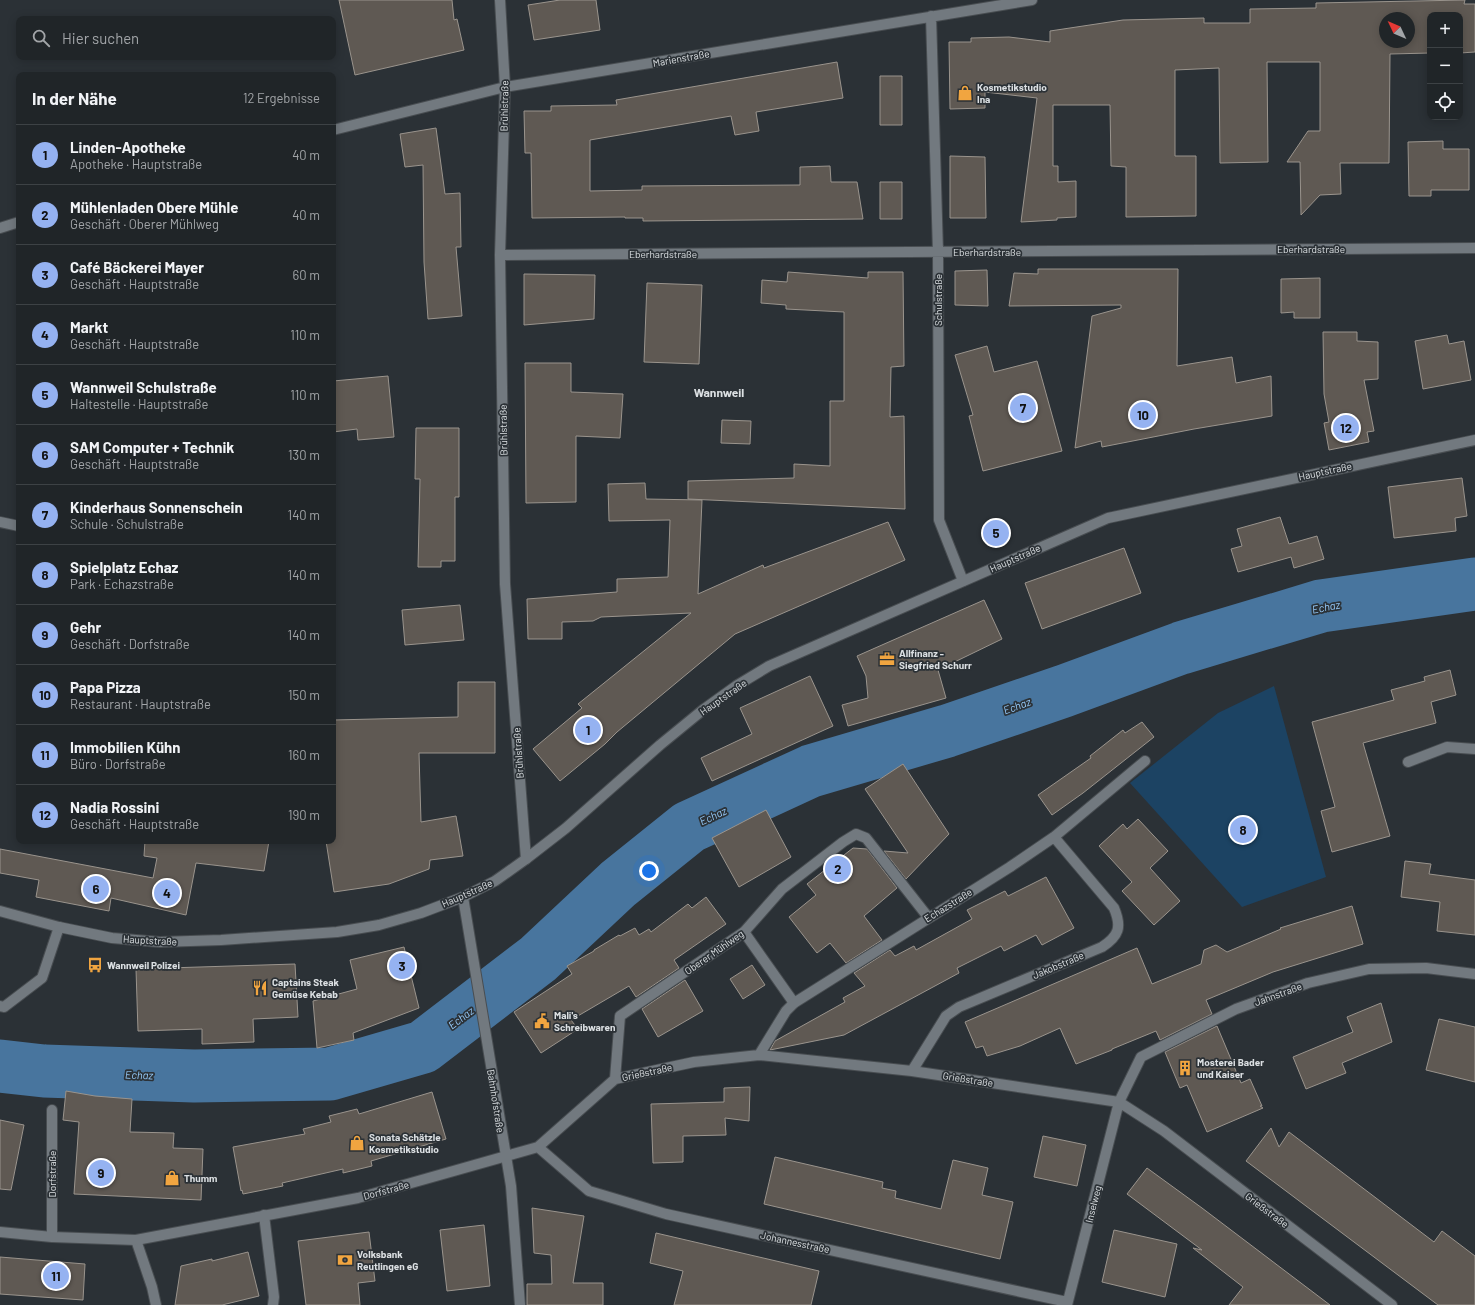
<!DOCTYPE html>
<html lang="de">
<head>
<meta charset="utf-8">
<style>
  body { margin:0; font-family:Barlow,sans-serif; background:#282d30; color:#f1f3f6 }
  .controls { position:absolute; right:12px; top:12px; display:grid; overflow:hidden; border-radius:8px; box-shadow:0 2px 10px #0003 }
  .controls button { width:36px; height:36px; display:grid; place-items:center; padding:0; border:0; border-bottom:1px solid #3d4245; background:#202528; color:#f1f3f6; font:20px sans-serif }
  .compass { position:absolute; left:1379px; top:12px; width:36px; height:36px; border-radius:50%; background:#202528; box-shadow:0 2px 10px #0003; rotate:314deg }
  .you { position:absolute; left:649px; top:871px; width:14px; height:14px; margin:-10px; border:3px solid #fff; border-radius:50%; background:#1a73e8; box-shadow:0 0 0 6px #1a73e833 }
  .badge { display:grid; place-items:center; width:26px; height:26px; border-radius:50%; background:#95b2f1; color:#111; font-size:13px; font-weight:700 }
  .pin { position:absolute; translate:-50% -50%; border:2px solid #fff; box-shadow:0 1px 4px #0006 }
  .list { margin:0; padding:0; list-style:none }
  h2 { display:flex; justify-content:space-between; align-items:center; height:52px; margin:0; padding:0 16px; font-size:17px }
  h2 small { font-size:13px; font-weight:400; color:#a2a5a8 }
  .list li { display:grid; grid-template-columns:26px 1fr auto; gap:12px; align-items:center; box-sizing:border-box; height:60px; padding:0 16px; border-top:1px solid #3d4245 }
  .list b { display:block; font-size:15px; white-space:nowrap }
  .list p { margin:0; font-size:13px; white-space:nowrap; color:#a2a5a8 }
  .list em { font-size:13px; font-style:normal; color:#a2a5a8 }
  .icon { flex:none; width:22px; height:22px; fill:none; stroke:currentColor; stroke-width:2; stroke-linecap:round; stroke-linejoin:round }
  .map { position:relative; flex:none; width:1475px; height:1305px; overflow:hidden }
  .search { position:absolute; background:#202528; box-shadow:0 2px 10px #0003; left:16px; top:16px; width:320px; height:44px; display:flex; align-items:center; gap:10px; box-sizing:border-box; padding:0 14px; border-radius:8px; color:#a2a5a8; font-size:15px }
  .panel { position:absolute; background:#202528; box-shadow:0 2px 10px #0003; left:16px; top:72px; width:320px; height:772px; border-radius:8px }
  .map>svg:first-child { display:block }
  .green { fill:#1c4363 }
  .lines { fill:none; stroke-linecap:round; stroke-linejoin:round }
  .river { stroke:#48759e; stroke-width:53 }
  .building { fill:#5f5953; stroke:#9a948d; fill-rule:evenodd }
  .lane-casing { stroke:#484d51; stroke-width:12 }
  .street-casing { stroke:#484d51; stroke-width:12 }
  .secondary-casing { stroke:#484d51; stroke-width:12 }
  .lane { stroke:#72797f; stroke-width:10 }
  .street { stroke:#72797f; stroke-width:10 }
  .secondary { stroke:#72797f; stroke-width:10 }
  .labels { text-anchor:middle; stroke-width:3.5; stroke-linejoin:round; paint-order:stroke }
  .street-label { font-size:10px; fill:#dce0e3; stroke:#2b3136 }
  .poi-label { font-size:10px; font-weight:bold; fill:#dce0e3; stroke:#2b3136; text-anchor:start }
  .water-label { font-size:11px; font-style:italic; fill:#96cbfb; stroke:#2b3136 }
  .quarter-label { font-size:12px; font-weight:bold; fill:#dce0e3; stroke:#2b3136 }
</style>
</head>
<body>
<div class="map">
<svg width="1475" height="1305" viewBox="0 0 1475 1305">
  <rect width="100%" height="100%" fill="#2b3136"/>
  <path class="green" d="M1274,686L1326,877L1242,907L1130,783L1218,713Z"/>
  <g class="lines">
    <path class="river" d="M0,1066L44,1071L194,1076L330,1074L423,1047L538,959L618,884L689,827L811,771L947,731L1064,691L1181,648L1321,606L1475,584"/>
  </g>
  <path class="building" d="M339,0H452L454,20L457,19L464,50L355,75Z
    M560,0H596L600,30L534,40L528,5Z
    M1465,0L1464,4H1475V52L1460,53V15H1430V53L1390,54L1389,163H1340L1341,194L1320,195L1301,215L1300,162H1287L1308,131H1320V62H1267L1268,162L1220,163L1219,68L1175,70V156H1196V216L1126,217V167L1111,166L1110,105H1053V166H1058V182L1076,181V217L1057,218V220L1021,222L1037,98L985,92V108L950,109L949,42H971V38L1009,37L1050,42V31L1123,20L1204,18V23H1250V9L1316,8V3ZM1385,18H1409V42H1385Z
    M837,62L843,98L756,112L759,131L735,135L731,116L590,140V191L642,190V186L800,185V167L830,166L831,182H857L863,219L643,221V218H625V217L532,218L531,153H525L524,111H551V106L617,105L616,100Z
    M880,76H902V125H880Z
    M436,128L445,194L460,193L461,247H456L462,316L428,319L424,262L423,165L405,167L400,134Z
    M1443,141V149H1469V190H1431V196H1409L1408,142Z
    M950,156L985,157L986,218H950Z
    M880,182H902V219H880Z
    M1038,269H1178L1177,366L1232,357L1236,383L1271,376L1272,416L1194,429L1102,447L1101,441L1075,448L1092,316L1121,308V305L1009,306L1014,273L1038,274Z
    M987,270L988,306L955,305V271Z
    M788,272L868,278V272H903L904,366L891,367L890,417L904,416L905,509L688,499V481L794,478V464L830,466V401H844V312L786,309V305L761,303L762,280L787,282Z
    M524,274L595,275L594,319L524,325Z
    M1320,278V318H1294V312L1281,313V279Z
    M647,283L702,285L699,364L644,362Z
    M1323,332H1357V341L1378,342V379L1364,380L1374,431L1367,432L1369,442L1329,450L1324,423L1329,422L1324,394Z
    M1447,335L1449,344L1464,341L1471,380L1423,389L1415,341Z
    M987,346L994,372L1037,361L1062,451L983,471L969,416L973,415L955,355Z
    M525,363H571V392L623,394L620,438L576,436V502L526,503Z
    M388,376L394,437L358,440L357,429L333,432V381Z
    M722,420L751,421L750,444L721,443Z
    M416,428H459V497H455V561H441V567H418L420,479H415Z
    M1462,478L1467,516L1455,518L1456,531L1394,538L1388,487Z
    M645,483L646,499L702,500L698,594L763,565L764,568L888,522L905,560L735,634L617,732L605,744L560,781L533,749L582,708L578,704L691,613L601,617L593,621L562,622V639H528L527,599L617,592V579L668,577L670,520L609,521L608,484Z
    M1280,517L1289,544L1317,536L1324,559L1294,568L1291,557L1238,572L1231,549L1242,546L1237,529Z
    M1124,548L1141,593L1042,629L1025,583Z
    M984,600L1002,639L938,670L946,698L848,726L842,705L868,698L866,676L857,656Z
    M460,605L464,640L405,645L402,610Z
    M1450,670L1456,695L1431,702L1436,723L1363,743L1390,836L1332,852L1321,811L1335,807L1312,722L1394,700L1391,690L1425,681L1424,677Z
    M810,676L833,726L712,781L701,758L752,734L740,708Z
    M458,682H495V753H419L421,822L456,816L463,856L430,860L429,869L389,884L334,892L326,841H333V720L458,717Z
    M1142,722L1154,737L1083,793L1052,815L1038,795L1091,758L1090,756L1123,730L1125,733Z
    M903,764L949,834L906,879L884,851L908,853L865,789Z
    M766,810L791,857L739,887L712,838Z
    M1138,819L1168,851L1150,868L1180,901L1154,925L1122,891L1132,882L1099,846L1123,824L1127,829Z
    M145,841H269L264,871L196,863L186,915L111,898L109,911L36,897L39,880L0,873V849L153,878L157,858L144,856Z
    M853,848L867,849L897,888L864,916L882,940L846,963L830,943L817,953L789,917L816,895L807,884Z
    M1405,861L1431,864L1429,874L1475,880V935L1437,931L1440,902L1401,897Z
    M1046,877L1074,928L1042,945L1036,935L1004,951L1001,946L957,968L959,973L844,1035L770,1050L775,1041L845,1002L843,998L865,986L854,973L890,950L895,956L914,946L916,950L972,919L967,910L1005,891L1008,896Z
    M706,897L726,924L674,960L679,968L636,997L629,986L571,1020L578,1029L541,1053L514,1012L572,974L567,966L594,951V950L619,935L620,936L635,928L639,935L649,929L651,932L688,904L692,908Z
    M1352,906L1363,944L1273,972L1206,1000L1212,1014L1160,1040L1156,1031L1112,1049V1050L1076,1064L1060,1028L1020,1046L987,1056L983,1046L976,1048L965,1022L1137,948L1152,984L1201,964L1204,950L1216,945L1227,952L1281,929L1280,928Z
    M404,947L419,1008L353,1033L354,1040L317,1048L313,1001L357,989L350,960Z
    M295,964L298,1017L253,1019L254,1042L202,1044V1029L138,1031L136,969Z
    M752,965L765,985L743,999L730,979Z
    M685,980L703,1011L658,1037L642,1009Z
    M1381,1003L1392,1042L1342,1063L1346,1073L1306,1089L1293,1057L1353,1032L1347,1017Z
    M1439,1019L1475,1027V1082L1426,1070Z
    M1217,1026L1241,1083L1250,1079L1262,1106H1260L1263,1108L1207,1132L1187,1085L1180,1088L1165,1052Z
    M750,1087L749,1121L725,1118L726,1135L683,1136V1162L653,1163L651,1104L724,1102V1088Z
    M66,1091L95,1096L132,1099L130,1132L174,1133L173,1148L203,1149L201,1200L74,1194L79,1122L63,1120Z
    M432,1092L446,1139L371,1161L372,1166L343,1173V1169L282,1183L283,1186L243,1194L242,1190L241,1191L233,1147L305,1134L303,1129L331,1122L329,1116L357,1109L359,1114Z
    M0,1120L24,1125L11,1190L0,1189Z
    M1271,1128L1279,1147L1289,1132L1434,1242L1442,1231L1475,1256V1305H1438L1246,1161Z
    M1043,1136L1086,1145L1077,1186L1034,1177Z
    M775,1157L883,1182L882,1188L896,1191L895,1198L941,1209L953,1160L988,1168L982,1195L1013,1202L1000,1259L764,1204Z
    M1147,1168L1202,1208L1330,1305H1229L1243,1287L1193,1248L1202,1250L1127,1194Z
    M532,1208L584,1216L573,1283H603V1305H527V1284H552L551,1255L534,1253Z
    M484,1225L490,1286L447,1291L440,1230Z
    M1114,1230L1177,1244L1165,1297L1102,1282Z
    M369,1232L375,1281L358,1283L360,1305H306L298,1241Z
    M656,1233L819,1271L811,1305H674L683,1271L650,1263Z
    M248,1252L259,1296L222,1305H175L181,1266L212,1259V1261Z
    M0,1257L85,1264L83,1300L0,1294Z"/>
  <g class="lines">
    <g class="lane-casing">
      <path id="lane" d="M744,932L794,1003
        M0,1006L4,1007L42,978L59,927
        M264,1215L274,1297L273,1305
        M136,1240L152,1287L156,1305"/>
    </g>
    <g class="street-casing">
      <path id="street" d="M500,0L505,87L500,255L505,584L526,859
        M931,16L938,252L939,520L963,581
        M333,130L505,87L1032,0
        M0,228L19,222
        M500,255L1475,248
        M0,522L19,526
        M1408,762L1447,747L1475,749
        M463,897L511,1186L520,1305
        M759,1055L786,1011L794,1003L1010,867L1054,837L1145,761
        M912,1071L946,1016L959,1007L1102,947C1119,936 1122,927 1114,908L1054,837
        M615,1079L620,1016L744,932L782,889L843,842L856,834L866,838L928,917
        M52,1110V1237
        M538,1147L589,1191L666,1214L1067,1302
        M0,1232L52,1237L136,1240L358,1198L538,1147L615,1079L694,1062L759,1055L912,1071L1119,1102L1164,1131L1392,1305
        M1067,1305L1119,1102L1141,1057L1236,1009L1308,983L1369,969L1426,968L1475,974"/>
    </g>
    <g class="secondary-casing">
      <path id="secondary" d="M0,911L59,927L112,938L160,942L221,940L337,932L379,925L421,913L463,897L495,881L526,859L566,828L660,745L704,709L736,686L769,666L840,635L1108,518L1475,440"/>
    </g>
    <use href="#lane" class="lane"/>
    <use href="#street" class="street"/>
    <use href="#secondary" class="secondary"/>
  </g>
  <defs>
    <g id="shop-bare" transform="scale(1.2)"><path d="M-5-2.5h2.3a2.7 3.5 0 0 1 5.4 0H5L5.5 6h-11ZM-1.5-2.5h3a1.5 2.3 0 0 0-3 0Z" fill="#f1a540" stroke="#2b3136" stroke-width="2.5" paint-order="stroke"/></g>
    <g id="office-bare" transform="scale(1.2)"><path d="M-6-3h4V-5.5h4V-3h4V5H-6ZM-1-4.5V-3h2v-1.5ZM-6 0V1H6V0Z" fill="#f1a540" stroke="#2b3136" stroke-width="2.5" paint-order="stroke"/></g>
    <g id="bus-bare" transform="scale(1.2)"><path d="M-5-6H5V4H4V6H2V4H-2V6H-4V4H-5ZM-3.5-4V0h7V-4ZM-3.5 1.2v1.5H-2V1.2ZM2 1.2v1.5H3.5V1.2Z" fill="#f1a540" stroke="#2b3136" stroke-width="2.5" paint-order="stroke"/></g>
    <g id="restaurant-bare" transform="scale(1.2)"><path d="M-5-6h1v4h1v-4h1v4h1v-4h1v5L-1.5 .5V6h-2V.5L-5-1ZM5-6V6H3V1.5H1.5Q1.5-4 5-6Z" fill="#f1a540" stroke="#2b3136" stroke-width="2.5" paint-order="stroke"/></g>
    <g id="civic-bare" transform="scale(1.2)"><path d="M-.6-6.5H3V-4.5H.6V-3L4-1V1h2V6H-6V1h2V-1L-.6-3ZM-1.2 2.5V6h2.4V2.5Z" fill="#f1a540" stroke="#2b3136" stroke-width="2.5" paint-order="stroke"/></g>
    <g id="building-bare" transform="scale(1.2)"><path d="M-4-6H4V6H1V3H-1V6H-4ZM-2.5-4.3h1.7v1.8h-1.7ZM.8-4.3h1.7v1.8H.8ZM-2.5-1h1.7V.8h-1.7ZM.8-1h1.7V.8H.8Z" fill="#f1a540" stroke="#2b3136" stroke-width="2.5" paint-order="stroke"/></g>
    <g id="bank-bare" transform="scale(1.2)"><path d="M-6-4H6V4H-6ZM0-2.3a2.3 2.3 0 1 0 0 4.6a2.3 2.3 0 1 0 0-4.6Z" fill="#f1a540" stroke="#2b3136" stroke-width="2.5" paint-order="stroke"/></g>
  </defs>
  <g fill-rule="evenodd">
    <use href="#shop-bare" x="965" y="93"/>
    <use href="#office-bare" x="887" y="659"/>
    <use href="#bus-bare" x="95" y="965"/>
    <use href="#restaurant-bare" x="260" y="988"/>
    <use href="#civic-bare" x="542" y="1021"/>
    <use href="#building-bare" x="1185" y="1068"/>
    <use href="#shop-bare" x="357" y="1143"/>
    <use href="#shop-bare" x="172" y="1178"/>
    <use href="#bank-bare" x="345" y="1260"/>
  </g>
  <g class="labels">
    <g class="street-label">
      <text transform="translate(681 58) rotate(-10)" y="4">Marienstraße</text>
      <text transform="translate(504 106) rotate(-89)" y="4">Brühlstraße</text>
      <text x="1311" y="253">Eberhardstraße</text>
      <text x="987" y="256">Eberhardstraße</text>
      <text x="663" y="258">Eberhardstraße</text>
      <text transform="translate(938 300) rotate(-90)" y="4">Schulstraße</text>
      <text transform="translate(503 430) rotate(-91)" y="4">Brühlstraße</text>
      <text transform="translate(1325 471) rotate(-12)" y="4">Hauptstraße</text>
      <text transform="translate(1015 558) rotate(-24)" y="4">Hauptstraße</text>
      <text transform="translate(723 697) rotate(-35)" y="4">Hauptstraße</text>
      <text transform="translate(518 753) rotate(-94)" y="4">Brühlstraße</text>
      <text transform="translate(467 893) rotate(-24)" y="4">Hauptstraße</text>
      <text transform="translate(948 905) rotate(-32)" y="4">Echazstraße</text>
      <text transform="translate(150 940) rotate(3)" y="4">Hauptstraße</text>
      <text transform="translate(714 952) rotate(-35)" y="4">Oberer Mühlweg</text>
      <text transform="translate(1058 965) rotate(-23)" y="4">Jakobstraße</text>
      <text transform="translate(1278 994) rotate(-20)" y="4">Jahnstraße</text>
      <text transform="translate(647 1072) rotate(-12)" y="4">Grießstraße</text>
      <text transform="translate(968 1079) rotate(9)" y="4">Grießstraße</text>
      <text transform="translate(496 1101) rotate(81)" y="4">Bahnhofstraße</text>
      <text transform="translate(52 1174) rotate(-90)" y="4">Dorfstraße</text>
      <text transform="translate(386 1190) rotate(-15)" y="4">Dorfstraße</text>
      <text transform="translate(1093 1204) rotate(-76)" y="4">Inselweg</text>
      <text transform="translate(1267 1210) rotate(37)" y="4">Grießstraße</text>
      <text transform="translate(795 1242) rotate(12)" y="4">Johannesstraße</text>
    </g>
    <g class="poi-label">
      <text x="977" y="91">Kosmetikstudio<tspan x="977" dy="12">Ina</tspan></text>
      <text x="899" y="657">Allfinanz -<tspan x="899" dy="12">Siegfried Schurr</tspan></text>
      <text x="107" y="969">Wannweil Polizei</text>
      <text x="272" y="986">Captains Steak<tspan x="272" dy="12">Gemüse Kebab</tspan></text>
      <text x="554" y="1019">Mali's<tspan x="554" dy="12">Schreibwaren</tspan></text>
      <text x="1197" y="1066">Mosterei Bader<tspan x="1197" dy="12">und Kaiser</tspan></text>
      <text x="369" y="1141">Sonata Schätzle<tspan x="369" dy="12">Kosmetikstudio</tspan></text>
      <text x="184" y="1182">Thumm</text>
      <text x="357" y="1258">Volksbank<tspan x="357" dy="12">Reutlingen eG</tspan></text>
    </g>
    <g class="water-label">
      <text transform="translate(1326 607) rotate(-11)" y="4">Echaz</text>
      <text transform="translate(1017 706) rotate(-20)" y="4">Echaz</text>
      <text transform="translate(713 816) rotate(-25)" y="4">Echaz</text>
      <text transform="translate(461 1018) rotate(-37)" y="4">Echaz</text>
      <text transform="translate(139 1075) rotate(2)" y="4">Echaz</text>
    </g>
    <g class="quarter-label">
      <text x="719" y="397">Wannweil</text>
    </g>
  </g>
</svg>
<div class="controls">
<button>+</button>
<button>−</button>
<button><svg class="icon" aria-label="locate" viewBox="0 0 24 24"><circle cx="12" cy="12" r="6"/><path d="M12 2v4M12 18v4M2 12h4M18 12h4"/></svg></button>
</div>
<svg class="compass" viewBox="-18 -18 36 36"><path d="M0-13l5 13h-10z" fill="#e53935"/><path d="M0 13l5-13h-10z" fill="#a2a5a8"/></svg>
<div class="you"></div>
<div class="pin badge" style="left:588px;top:730px">1</div>
<div class="pin badge" style="left:838px;top:869px">2</div>
<div class="pin badge" style="left:402px;top:966px">3</div>
<div class="pin badge" style="left:167px;top:893px">4</div>
<div class="pin badge" style="left:996px;top:533px">5</div>
<div class="pin badge" style="left:96px;top:889px">6</div>
<div class="pin badge" style="left:1023px;top:408px">7</div>
<div class="pin badge" style="left:1243px;top:830px">8</div>
<div class="pin badge" style="left:101px;top:1173px">9</div>
<div class="pin badge" style="left:1143px;top:415px">10</div>
<div class="pin badge" style="left:56px;top:1276px">11</div>
<div class="pin badge" style="left:1346px;top:428px">12</div>
<div class="search"><svg class="icon" aria-label="search" viewBox="0 0 24 24"><circle cx="10" cy="10" r="6"/><path d="M15 15l6 6"/></svg>Hier suchen</div>
<section class="panel">
<h2>In der Nähe<small>12 Ergebnisse</small></h2>
<ul class="list">
<li><span class="badge">1</span><div><b>Linden-Apotheke</b><p>Apotheke · Hauptstraße</p></div><em>40 m</em></li>
<li><span class="badge">2</span><div><b>Mühlenladen Obere Mühle</b><p>Geschäft · Oberer Mühlweg</p></div><em>40 m</em></li>
<li><span class="badge">3</span><div><b>Café Bäckerei Mayer</b><p>Geschäft · Hauptstraße</p></div><em>60 m</em></li>
<li><span class="badge">4</span><div><b>Markt</b><p>Geschäft · Hauptstraße</p></div><em>110 m</em></li>
<li><span class="badge">5</span><div><b>Wannweil Schulstraße</b><p>Haltestelle · Hauptstraße</p></div><em>110 m</em></li>
<li><span class="badge">6</span><div><b>SAM Computer + Technik</b><p>Geschäft · Hauptstraße</p></div><em>130 m</em></li>
<li><span class="badge">7</span><div><b>Kinderhaus Sonnenschein</b><p>Schule · Schulstraße</p></div><em>140 m</em></li>
<li><span class="badge">8</span><div><b>Spielplatz Echaz</b><p>Park · Echazstraße</p></div><em>140 m</em></li>
<li><span class="badge">9</span><div><b>Gehr</b><p>Geschäft · Dorfstraße</p></div><em>140 m</em></li>
<li><span class="badge">10</span><div><b>Papa Pizza</b><p>Restaurant · Hauptstraße</p></div><em>150 m</em></li>
<li><span class="badge">11</span><div><b>Immobilien Kühn</b><p>Büro · Dorfstraße</p></div><em>160 m</em></li>
<li><span class="badge">12</span><div><b>Nadia Rossini</b><p>Geschäft · Hauptstraße</p></div><em>190 m</em></li>
</ul>
</section>
</div>
</body>
</html>
